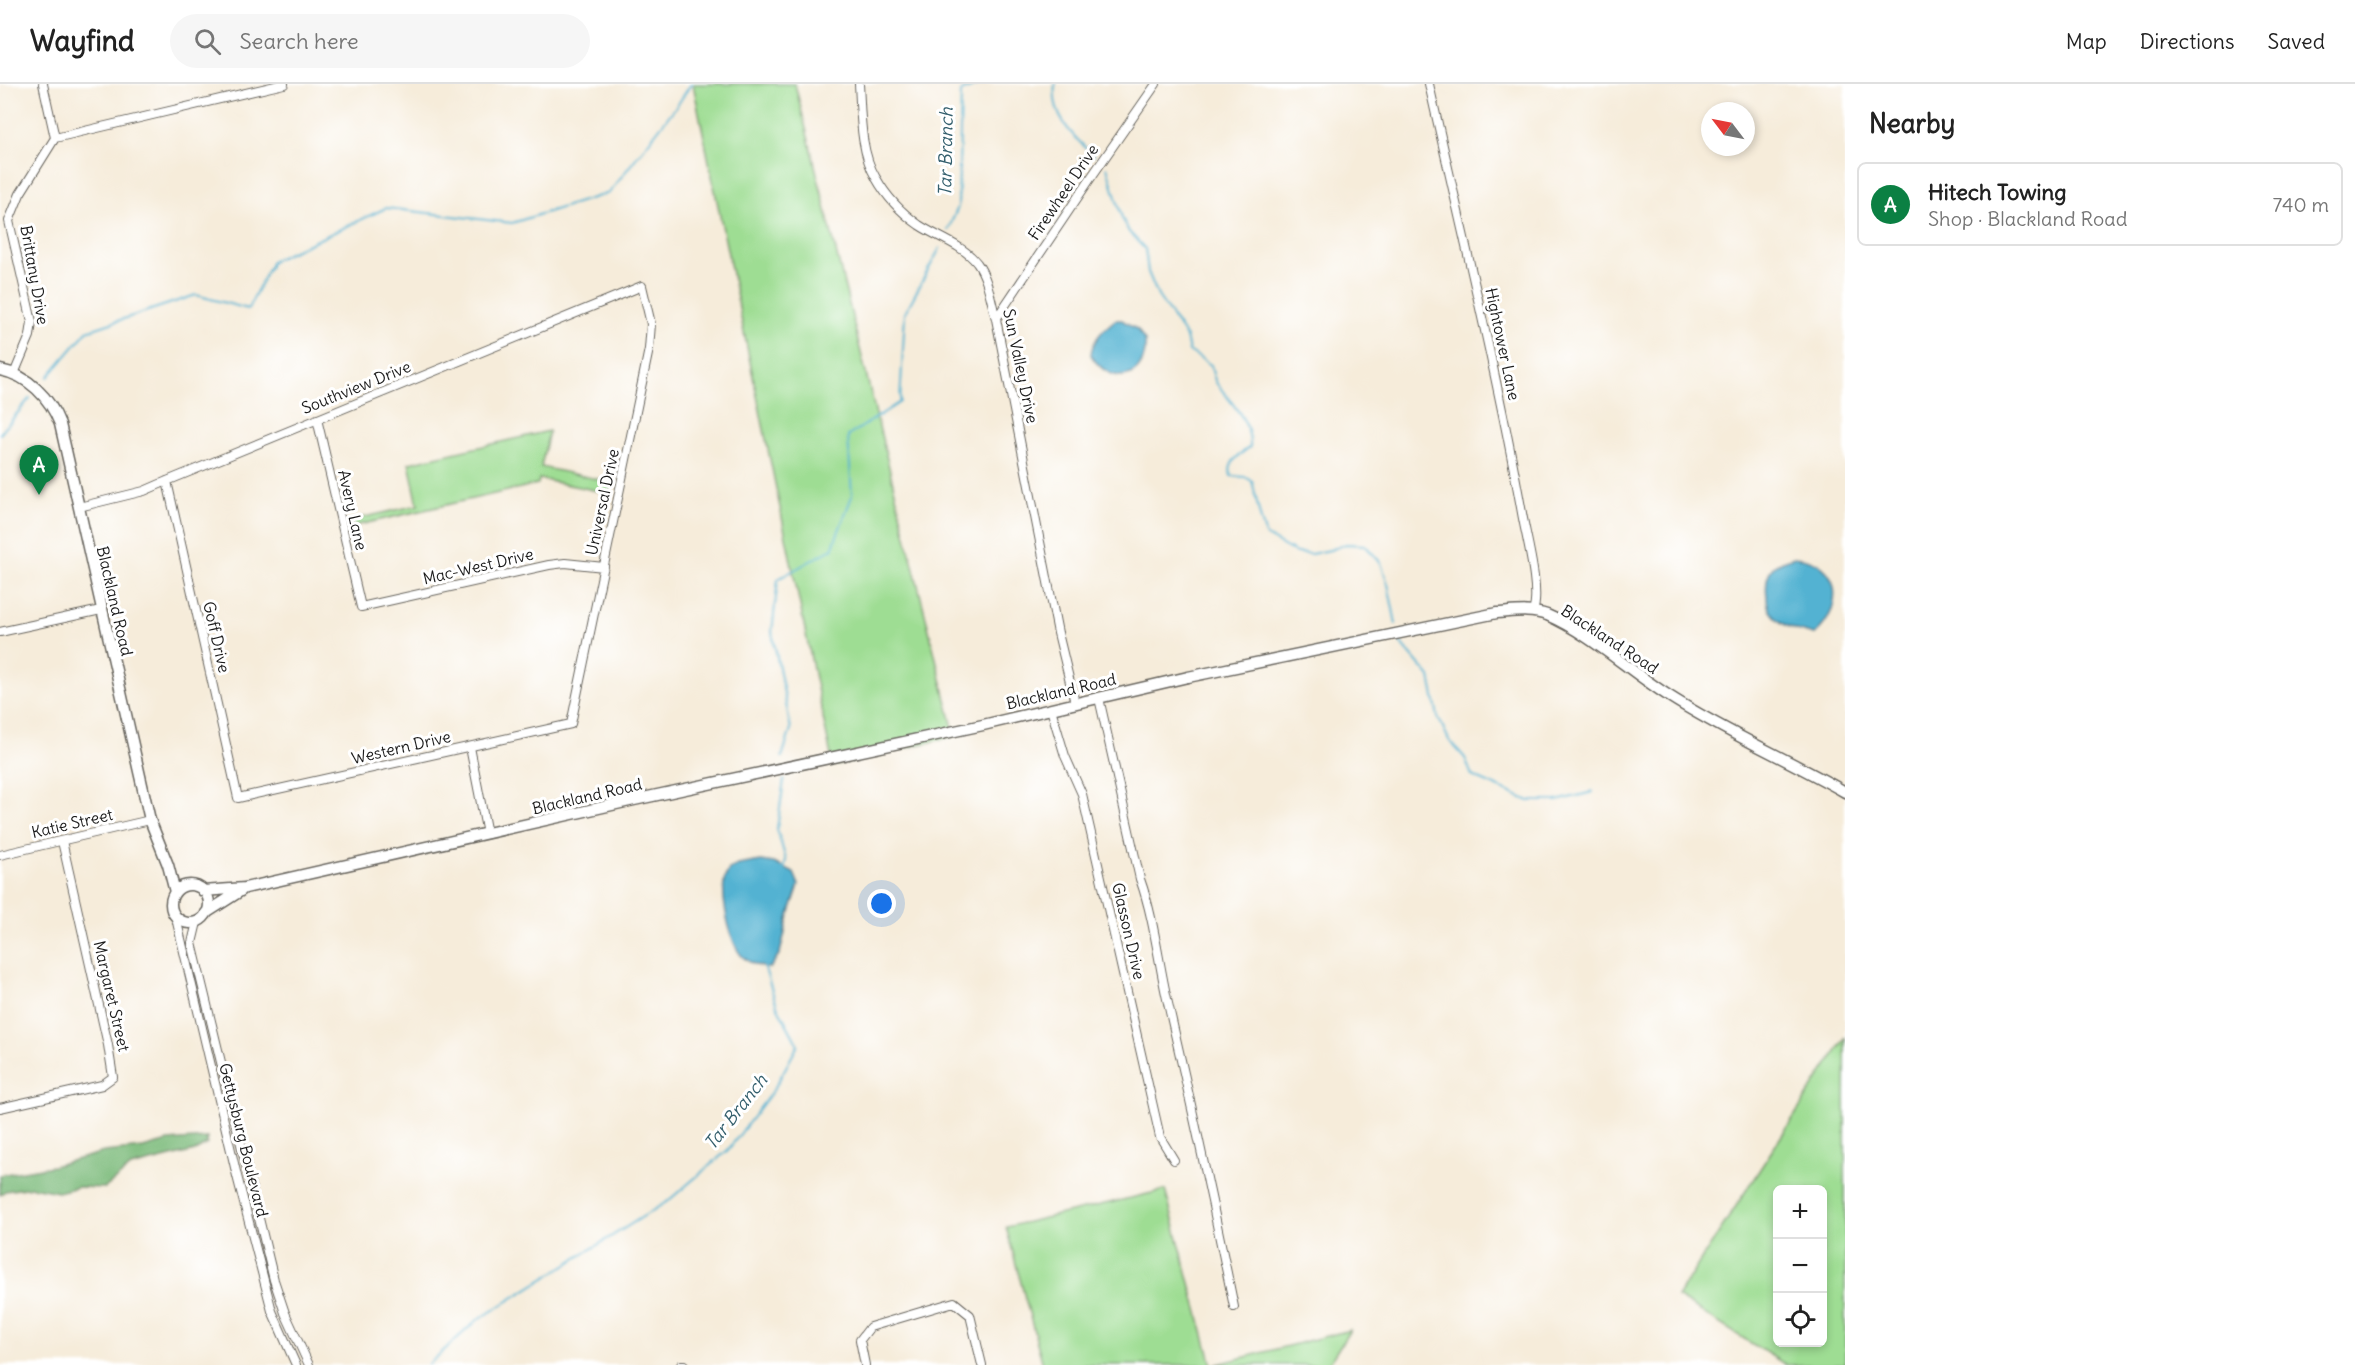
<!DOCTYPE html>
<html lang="en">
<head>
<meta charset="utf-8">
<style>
  body { margin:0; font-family:Delius,sans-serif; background:#f6f6f6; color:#222 }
  .controls { position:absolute; right:18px; bottom:18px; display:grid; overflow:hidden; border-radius:9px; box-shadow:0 3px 9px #0003 }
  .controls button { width:54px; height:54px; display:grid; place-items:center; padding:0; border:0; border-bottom:2px solid #e0e0e0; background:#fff; color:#222; font:30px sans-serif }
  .compass { position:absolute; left:1701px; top:18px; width:54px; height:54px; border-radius:50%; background:#fff; box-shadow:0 3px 9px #0003; rotate:302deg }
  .you { position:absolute; left:882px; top:820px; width:21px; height:21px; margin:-15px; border:4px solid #fff; border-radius:50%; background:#1a73e8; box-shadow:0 0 0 9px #1a73e833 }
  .badge { display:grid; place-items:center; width:39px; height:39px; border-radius:50%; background:#0b8043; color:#fff; font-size:20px; font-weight:700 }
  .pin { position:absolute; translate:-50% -50px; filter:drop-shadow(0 2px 3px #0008) }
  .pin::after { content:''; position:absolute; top:32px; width:21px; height:18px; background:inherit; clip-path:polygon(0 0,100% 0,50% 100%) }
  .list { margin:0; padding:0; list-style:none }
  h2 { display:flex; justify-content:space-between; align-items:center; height:78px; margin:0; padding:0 24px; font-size:26px }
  h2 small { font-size:20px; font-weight:400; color:#767676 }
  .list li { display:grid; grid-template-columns:39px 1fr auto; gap:18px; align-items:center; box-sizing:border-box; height:84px; margin:0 12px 12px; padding:0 12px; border:2px solid #e0e0e0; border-radius:9px }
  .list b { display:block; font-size:22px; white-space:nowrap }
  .list p { margin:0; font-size:20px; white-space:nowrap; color:#767676 }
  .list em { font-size:20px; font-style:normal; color:#767676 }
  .icon { flex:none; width:33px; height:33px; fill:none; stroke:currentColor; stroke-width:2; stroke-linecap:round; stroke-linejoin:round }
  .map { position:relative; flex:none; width:1845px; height:1281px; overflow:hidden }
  header { display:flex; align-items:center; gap:36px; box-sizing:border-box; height:84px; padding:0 30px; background:#fff; border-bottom:2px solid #e0e0e0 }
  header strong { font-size:28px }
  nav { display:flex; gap:33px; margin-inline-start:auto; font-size:21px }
  .search { width:420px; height:54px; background:#f6f6f6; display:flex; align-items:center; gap:15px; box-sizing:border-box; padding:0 21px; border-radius:33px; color:#767676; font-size:22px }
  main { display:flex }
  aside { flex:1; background:#fff }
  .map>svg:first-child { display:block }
  .green { fill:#9edd93; stroke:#5d7c58; stroke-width:1.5; fill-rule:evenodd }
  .forest { fill:#7ebc7d; stroke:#4d6c4c; stroke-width:1.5 }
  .water { fill:#53b2d2; stroke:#386777; stroke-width:1.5 }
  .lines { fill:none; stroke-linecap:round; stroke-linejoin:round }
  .stream { stroke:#53b2d2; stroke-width:2 }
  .minor-casing { stroke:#68655e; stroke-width:10 }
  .tertiary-casing { stroke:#68655e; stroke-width:13 }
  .minor { stroke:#fff; stroke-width:8 }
  .tertiary { stroke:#fff; stroke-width:10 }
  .labels { text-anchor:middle; stroke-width:6; stroke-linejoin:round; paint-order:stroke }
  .street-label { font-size:16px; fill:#1c1c1c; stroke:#fff }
  .water-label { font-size:18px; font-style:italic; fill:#35606e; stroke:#fff }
</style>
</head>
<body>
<header>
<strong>Wayfind</strong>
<div class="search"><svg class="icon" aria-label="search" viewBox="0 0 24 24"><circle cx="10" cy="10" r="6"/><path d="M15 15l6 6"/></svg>Search here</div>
<nav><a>Map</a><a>Directions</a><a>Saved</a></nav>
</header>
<main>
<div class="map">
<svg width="1845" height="1281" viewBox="0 0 1845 1281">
  <rect width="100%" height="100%" fill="#fff"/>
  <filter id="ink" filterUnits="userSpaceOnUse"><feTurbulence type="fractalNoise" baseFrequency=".0167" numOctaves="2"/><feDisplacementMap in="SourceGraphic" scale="12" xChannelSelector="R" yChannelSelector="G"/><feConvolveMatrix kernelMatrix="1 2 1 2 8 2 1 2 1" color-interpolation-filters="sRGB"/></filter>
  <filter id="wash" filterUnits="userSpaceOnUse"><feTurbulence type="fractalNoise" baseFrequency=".008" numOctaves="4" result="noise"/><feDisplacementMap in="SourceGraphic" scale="24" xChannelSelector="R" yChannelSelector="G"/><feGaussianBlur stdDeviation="1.35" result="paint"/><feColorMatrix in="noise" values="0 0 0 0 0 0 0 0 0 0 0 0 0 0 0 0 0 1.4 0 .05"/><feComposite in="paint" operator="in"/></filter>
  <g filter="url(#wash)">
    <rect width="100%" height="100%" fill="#f6ecda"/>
    <path class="green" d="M693,0H795L955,652L833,682Z
      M549,347L541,383L611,398L609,409L539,395L538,400L354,442L352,436L418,421L409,379Z
      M1845,954V1281H1786L1677,1213ZM1778,1106H1822V1258H1778Z
      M1165,1106L1212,1281H1043L1006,1143Z
      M1350,1246L1328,1281H1214Z"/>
    <path class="forest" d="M207,1054V1060L195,1067L131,1083L105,1104L78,1103L58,1108L32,1103L5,1107L0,1111V1091L53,1082L104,1068L143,1064L168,1057Z"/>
    <path class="water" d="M1115,236H1122L1138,246L1145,257C1148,297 1111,304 1091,271C1092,256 1104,245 1115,236Z
      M1794,473C1843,476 1845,525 1814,551C1799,547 1783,543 1773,531C1768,526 1767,519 1767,513C1764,489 1771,479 1794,473Z
      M761,777L774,779L794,789L799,801L789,831L780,869L770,884C762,884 751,880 744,874C730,863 722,816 724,798C724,793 727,790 729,785L738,781Z"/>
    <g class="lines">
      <path class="stream" d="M1055,0C1051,33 1072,51 1094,72
        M1107,83L1122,134L1129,148L1145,165L1148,188L1158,212L1186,253L1189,267L1211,281C1212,287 1214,295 1217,300C1231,318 1252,339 1250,363C1239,371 1227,378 1231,392L1245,393L1252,397C1257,416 1259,434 1266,452L1296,469L1311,470L1330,466L1346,460L1365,461L1381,479L1388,500L1396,540
        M948,146L958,123L961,8L979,0
        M48,293L87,247L196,211L248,225L272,177L386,124L512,139L609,109L678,20L691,0
        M0,350L30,314
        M1400,558L1430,593L1438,633L1449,656L1465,674L1472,692L1529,717H1557L1593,708
        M782,673L791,645L772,548L778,495L832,465L852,412L848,352L900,318L905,229L940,164
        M784,786L786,776L777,745L784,696
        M428,1281L476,1237L668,1117L728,1066L774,1005L798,961L777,922L764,882"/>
    </g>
  </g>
  <g filter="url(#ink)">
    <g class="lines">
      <g class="minor-casing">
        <path id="minor" d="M859,0C861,30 860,68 876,94C886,112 902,129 919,141C937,153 963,161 977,179C988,194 991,217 996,235L1058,549L1075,619
          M1429,0C1461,143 1496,285 1522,429C1526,453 1541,506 1533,528
          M55,54L284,0
          M996,235L1090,95L1156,0
          M14,290L30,252L32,238L9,137L20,110L55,54L43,0
          M317,335L361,523L549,481L565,479L604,483
          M79,423L144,407L167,397L642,202L651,240L649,265L571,640L238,714L167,397
          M0,548L101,526
          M1099,614L1140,795C1154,834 1158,875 1167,915C1191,1018 1213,1120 1234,1223
          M1051,625L1065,672L1082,710L1160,1053L1174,1076
          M470,663L487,750
          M0,771L150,736
          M176,834L237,1092L272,1227L296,1281
          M197,838L192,859L274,1196L285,1229L309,1281
          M0,1024L102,1001L113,993L108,961L62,757
          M681,1281H684
          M865,1281L860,1256L870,1243L954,1218L970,1231L982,1281"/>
      </g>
      <g class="tertiary-casing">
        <path id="tertiary" d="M0,286C28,291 50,314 60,340L150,736L168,781L175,808
          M171 820a19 19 0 1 1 38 0a19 19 0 1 1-38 0Z
          M203,807L245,804L634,716L983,641L1188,593L1497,529C1513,528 1531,525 1547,531C1591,550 1628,586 1669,612C1725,648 1787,675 1845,708
          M206,829L242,806"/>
      </g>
      <use href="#minor" class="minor"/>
      <use href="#tertiary" class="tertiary"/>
    </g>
  </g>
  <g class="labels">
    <g class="street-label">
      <text transform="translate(1063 108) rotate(-56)" y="6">Firewheel Drive</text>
      <text transform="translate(35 191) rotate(80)" y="6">Brittany Drive</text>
      <text transform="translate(1503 260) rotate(78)" y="6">Hightower Lane</text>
      <text transform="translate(1021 282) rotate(78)" y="6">Sun Valley Drive</text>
      <text transform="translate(356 303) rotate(-22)" y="6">Southview Drive</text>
      <text transform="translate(602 418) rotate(-78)" y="6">Universal Drive</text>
      <text transform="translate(353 426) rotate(77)" y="6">Avery Lane</text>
      <text transform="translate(478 482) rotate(-13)" y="6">Mac-West Drive</text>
      <text transform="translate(115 517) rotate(77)" y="6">Blackland Road</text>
      <text transform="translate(217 553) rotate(77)" y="6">Goff Drive</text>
      <text transform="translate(1610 555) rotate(33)" y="6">Blackland Road</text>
      <text transform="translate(1061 607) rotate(-13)" y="6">Blackland Road</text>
      <text transform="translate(401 663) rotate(-13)" y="6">Western Drive</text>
      <text transform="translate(587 712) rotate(-13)" y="6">Blackland Road</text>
      <text transform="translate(72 739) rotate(-13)" y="6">Katie Street</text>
      <text transform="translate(1129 847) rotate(77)" y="6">Glasson Drive</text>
      <text transform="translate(112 912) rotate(77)" y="6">Margaret Street</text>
      <text transform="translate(244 1056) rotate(76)" y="6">Gettysburg Boulevard</text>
    </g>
    <g class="water-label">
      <text transform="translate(946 68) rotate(-89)" y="6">Tar Branch</text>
      <text transform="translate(736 1028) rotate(-52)" y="6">Tar Branch</text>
    </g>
  </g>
</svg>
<div class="controls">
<button>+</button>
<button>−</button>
<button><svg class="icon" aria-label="locate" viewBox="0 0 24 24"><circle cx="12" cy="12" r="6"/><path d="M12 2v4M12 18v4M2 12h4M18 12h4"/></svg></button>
</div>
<svg class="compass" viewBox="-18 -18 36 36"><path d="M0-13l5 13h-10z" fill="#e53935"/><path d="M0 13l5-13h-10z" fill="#767676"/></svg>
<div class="you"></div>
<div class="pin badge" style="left:39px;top:411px">A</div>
</div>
<aside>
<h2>Nearby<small></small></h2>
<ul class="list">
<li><span class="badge">A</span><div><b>Hitech Towing</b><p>Shop · Blackland Road</p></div><em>740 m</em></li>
</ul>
</aside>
</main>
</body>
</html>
